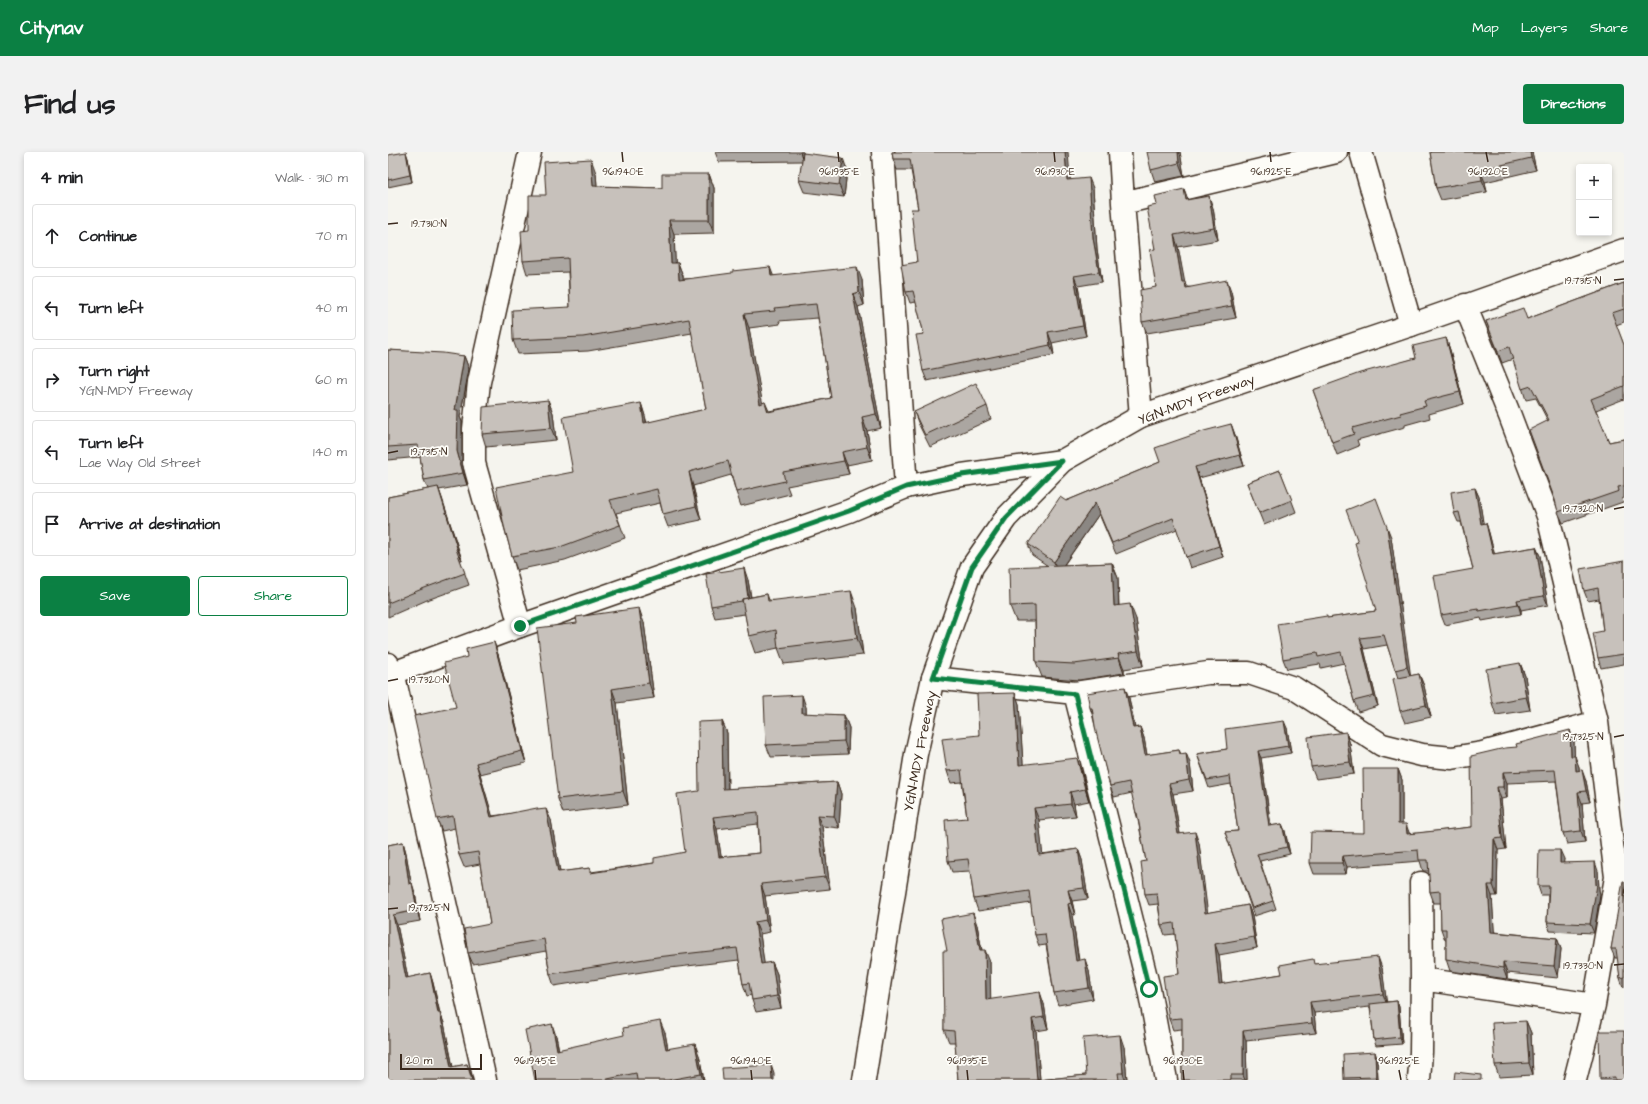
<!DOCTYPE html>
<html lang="en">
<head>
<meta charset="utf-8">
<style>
  body { margin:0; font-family:"Architects Daughter",sans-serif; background:#f2f2f2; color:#202124 }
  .controls { position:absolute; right:12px; top:12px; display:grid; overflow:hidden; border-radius:4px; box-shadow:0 2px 6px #0003 }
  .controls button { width:36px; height:36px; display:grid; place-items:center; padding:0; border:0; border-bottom:1px solid #e0e0e0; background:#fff; color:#202124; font:20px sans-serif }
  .scale { position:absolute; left:12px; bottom:10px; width:82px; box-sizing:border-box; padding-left:4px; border:2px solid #3b2a1e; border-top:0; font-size:11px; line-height:14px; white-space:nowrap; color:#3b2a1e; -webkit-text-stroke:3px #fdfcf7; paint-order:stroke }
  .stop { position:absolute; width:12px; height:12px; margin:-9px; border:3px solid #0b8043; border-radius:50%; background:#fff }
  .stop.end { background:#0b8043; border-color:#fff; box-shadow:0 1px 4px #0008 }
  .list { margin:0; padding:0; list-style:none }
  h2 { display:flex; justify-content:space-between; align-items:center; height:52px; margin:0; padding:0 16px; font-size:17px }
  h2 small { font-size:13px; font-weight:400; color:#757577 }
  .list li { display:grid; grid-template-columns:26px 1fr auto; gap:12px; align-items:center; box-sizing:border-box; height:64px; margin:0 8px 8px; padding:0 8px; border:1px solid #e0e0e0; border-radius:4px }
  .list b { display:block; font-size:15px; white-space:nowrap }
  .list p { margin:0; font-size:13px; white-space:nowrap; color:#757577 }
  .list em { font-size:13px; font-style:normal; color:#757577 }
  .actions { display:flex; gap:8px; padding:12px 16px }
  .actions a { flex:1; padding:9px 0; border:1px solid #0b8043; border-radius:4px; text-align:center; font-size:14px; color:#0b8043 }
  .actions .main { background:#0b8043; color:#fff }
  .icon { flex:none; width:22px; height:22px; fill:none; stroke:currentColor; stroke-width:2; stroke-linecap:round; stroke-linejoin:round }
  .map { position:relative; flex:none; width:1236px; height:928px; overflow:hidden; border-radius:4px }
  header { display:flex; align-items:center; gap:24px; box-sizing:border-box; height:56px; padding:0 20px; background:#0b8043; color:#fff }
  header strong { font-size:19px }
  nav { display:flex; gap:22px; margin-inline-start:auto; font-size:14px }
  .intro { display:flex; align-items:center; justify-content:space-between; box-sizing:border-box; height:96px; padding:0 24px }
  h1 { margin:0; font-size:28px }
  .button { padding:10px 18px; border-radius:4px; background:#0b8043; color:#fff; font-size:14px; font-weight:700 }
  main { display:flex; gap:24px; padding:0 24px }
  aside { flex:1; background:#fff; border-radius:4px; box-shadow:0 2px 6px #0003 }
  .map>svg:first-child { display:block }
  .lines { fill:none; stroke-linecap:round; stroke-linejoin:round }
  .street-casing { stroke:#3b2a1e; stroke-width:25 }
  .secondary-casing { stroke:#3b2a1e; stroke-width:25 }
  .primary-casing { stroke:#3b2a1e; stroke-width:25 }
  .street { stroke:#fdfcf7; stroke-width:22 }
  .secondary { stroke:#fdfcf7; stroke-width:22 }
  .primary { stroke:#fdfcf7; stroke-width:22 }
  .wall { fill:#aba6a1; stroke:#3b2a1e; fill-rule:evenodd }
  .shaded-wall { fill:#8b8783; stroke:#3b2a1e }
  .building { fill:#c7c1bb; stroke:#3b2a1e; fill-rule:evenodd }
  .route { stroke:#0b8043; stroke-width:5 }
  .ticks { fill:none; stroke:#3b2a1e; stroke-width:1.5 }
  .labels { text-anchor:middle; stroke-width:3.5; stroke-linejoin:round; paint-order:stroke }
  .street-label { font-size:14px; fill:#3b2a1e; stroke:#fdfcf7 }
  .ticks-label { font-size:10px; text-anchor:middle; fill:#3b2a1e; stroke:#fdfcf7; stroke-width:3.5; stroke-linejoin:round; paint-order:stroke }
</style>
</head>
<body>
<header>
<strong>Citynav</strong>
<nav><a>Map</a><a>Layers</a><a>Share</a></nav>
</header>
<div class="intro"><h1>Find us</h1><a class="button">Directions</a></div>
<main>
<aside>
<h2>4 min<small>Walk · 310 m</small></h2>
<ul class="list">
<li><svg class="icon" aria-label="ahead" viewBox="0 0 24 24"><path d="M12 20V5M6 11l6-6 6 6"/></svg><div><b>Continue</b></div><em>70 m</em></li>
<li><svg class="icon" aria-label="left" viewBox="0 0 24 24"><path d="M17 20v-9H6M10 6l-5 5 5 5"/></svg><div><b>Turn left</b></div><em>40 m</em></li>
<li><svg class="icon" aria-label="right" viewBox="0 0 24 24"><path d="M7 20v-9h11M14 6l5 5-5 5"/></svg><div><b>Turn right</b><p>YGN-MDY Freeway</p></div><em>60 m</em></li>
<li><svg class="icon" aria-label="left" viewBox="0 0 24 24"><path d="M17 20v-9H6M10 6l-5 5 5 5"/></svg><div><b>Turn left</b><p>Lae Way Old Street</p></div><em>140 m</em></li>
<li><svg class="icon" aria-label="arrive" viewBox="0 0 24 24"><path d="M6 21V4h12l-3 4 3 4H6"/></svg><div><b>Arrive at destination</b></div></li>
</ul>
<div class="actions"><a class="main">Save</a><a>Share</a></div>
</aside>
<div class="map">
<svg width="1236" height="928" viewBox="0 0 1236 928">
  <rect width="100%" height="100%" fill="#f5f4ee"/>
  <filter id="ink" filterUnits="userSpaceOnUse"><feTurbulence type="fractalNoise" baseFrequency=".025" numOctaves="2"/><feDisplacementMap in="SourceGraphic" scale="8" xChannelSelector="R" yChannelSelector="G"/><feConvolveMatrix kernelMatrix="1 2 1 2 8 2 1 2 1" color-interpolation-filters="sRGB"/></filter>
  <g filter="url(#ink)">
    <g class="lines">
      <g class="street-casing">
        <path id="street" d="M495,0L518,335
          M732,0L735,51L753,264
          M973,0L1023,173
          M735,51L948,0
          M1077,153L1122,264L1160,364L1209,570L1228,725L1206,853L1187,928
          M132,474L86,311V277L91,230L142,0
          M0,512L5,520L97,928
          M545,526L687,541L761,837L778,928
          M687,541L820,521H861L906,536L994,593L1034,603L1064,606L1094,601L1209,570
          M1034,827L1206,853
          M1031,928L1033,900L1034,827L1033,731"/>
      </g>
      <g class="secondary-casing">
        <path id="secondary" d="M0,523L132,474L461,359L518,335L574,323L674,309"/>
      </g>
      <g class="primary-casing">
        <path id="primary" d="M476,928L528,602L545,526L584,415L618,366L674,309L753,264L1023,173L1236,98"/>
      </g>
      <use href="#street" class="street"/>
      <use href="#secondary" class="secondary"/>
      <use href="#primary" class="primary"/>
    </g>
    <path class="wall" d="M327,0H415V1L459,18L456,45L416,40L411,28L414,9L331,10Z
      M504,0L682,27L705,36L709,97L714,130L690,134L698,184L664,191L666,203L539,229L535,219L536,182L528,150L522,151L518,140L529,110L530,57L523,18H509L505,7Z
      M792,0L796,24L767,30L763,18Z
      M1042,0H1144L1148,18L1097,30L1099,40L1053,48L1048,36Z
      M0,3L20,6L24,30L0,35Z
      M208,21L209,34L274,36L321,22L326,36V81L286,82L287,111H290L295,124V127L385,124L474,128L476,153L470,155L493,276L479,279L484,308L459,313L461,322L399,334L402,342L353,354L348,340L343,323L305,334L313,368L280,375L275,362L272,351L228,361L237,386L177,408L129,418L124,404L185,320L253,251L257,264L259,271L318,257L304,181L200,199L130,202L125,188L182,155L180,120L139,122L135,109L158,43ZM430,166L443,246L381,259L377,250L374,251L361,176L392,172L391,169Z
      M796,37L800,48L825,56L830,88L790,95L796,130L799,135L843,139L848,166L759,181L754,170L768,135L767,97L769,53Z
      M1236,131V170L1228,173L1236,193V247L1208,258L1221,290L1236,287V346L1234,347L1235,350L1175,371L1170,360L1160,269L1148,246L1138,248L1125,207L1114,211L1098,169L1139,167Z
      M1058,186L1062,198L1076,252L1041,262L1042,266L1017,273V275L969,288L971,294L949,303L925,238L1028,206Z
      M0,198L76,204L81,217L72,265L74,270V311L79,333L51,338L74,408H72L81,433L39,448L0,465V345L40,337L36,328L32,305L0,308Z
      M160,248L165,261L168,288L98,295L94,282Z
      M599,254L603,267L542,295L531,273L526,260Z
      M843,272L847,283L856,314L811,326L835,405L802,416L789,377L728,402L711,362L676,413L724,411L730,426L731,454L748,467L755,514L736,517V521L691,528L654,525L648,510L647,469H628L622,454L660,414L644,403L640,392L678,349L772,310Z
      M892,318L908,360L876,373L859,331Z
      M1087,336L1091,345L1095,372L1098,371L1101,381L1106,402L1148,395L1152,404L1160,453L1133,458V462L1094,469L1093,466L1057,473L1053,463L1085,417L1073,370H1070L1066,361Z
      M1003,385L1022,524L1031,522L1036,534L1043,565L1017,571L1012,559L1010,526L999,493L976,497L990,554L970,560L966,549L956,511L933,516L932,512L899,517L895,507L940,466L988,459Z
      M1236,409V512L1213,516L1210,506L1215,479L1211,447L1200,449L1196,439Z
      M360,428L363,445L379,442L381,448L469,456L475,503L396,512L390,496L367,501L361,484L357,462L327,466L323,454Z
      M256,471L266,546L229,551L240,653L175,661L170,647Z
      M110,502L138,611L92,622L104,664L150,658L163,668L172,720L202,716L203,720L266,711L297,700L311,639L334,569L339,581L340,637L449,630L453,642L451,676L434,674L442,737L377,744L382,780L372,782L376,812L384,810L389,822L393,856L368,860L364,848L363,843L359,844L355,832L351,808L273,817L166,834L162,822L158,799L85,812L80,801L102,772L92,712L76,715L71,703L67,676L54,679L49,667L68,555ZM370,672L372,701L333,705L329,677Z
      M1132,511L1137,524L1142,558L1108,563L1104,551Z
      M627,541L631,552L635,613L693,618L701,649L686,652L688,664L651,668L654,702L690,697L694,708L700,747L684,749L687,763H684L691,808L701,819L705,847L670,853L666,841L658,793L651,794L647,783L643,751L590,759L586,747L582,719L564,720L560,709L579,666L574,630L563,631L559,619Z
      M741,546L747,576L752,575L756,586L759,603L791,598L793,602L802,611L805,639L785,642L792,682L811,691L819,761L860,753L864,764L869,796L831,803L834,832L894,822L927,812L994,816L998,850L1009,849L1011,855L1014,892L988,894L986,888L982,855L926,861L928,881L858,889L859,928H794V877L785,878L781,867L791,822L787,782L777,783L773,773L770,752L761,753L757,742L758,709L750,668L748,661L744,641L726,645L722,634L706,566L702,556Z
      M418,555V562L456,563L461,576L460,602L383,605L378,593Z
      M899,576L903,601L873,606L883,674L894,672L897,679L902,702L872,709L888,757L866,764L837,680L850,679L843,632L821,636L809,602L839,597Z
      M958,580L962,592L966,622L928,627L923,615Z
      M1186,589V604L1191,615V619L1198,629L1202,650L1194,651L1197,690L1179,692L1175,681L1168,629L1119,631V646L1113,647L1118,697L1110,698L1109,744H1104L1106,780L1169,786L1173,797L1170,826L1119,821V827L1062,819L1058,807V788H1057L1053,777V751H1046L1042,740L1041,719H1035L1032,709L959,715L958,722H926L922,711L976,681L1010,617L1014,628V672L1022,682L1084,675L1129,595Z
      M15,690L18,701L23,731L27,741L32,769L9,773L20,826L42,821L45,831L52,861L56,871L65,915L79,912L85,928H0V693Z
      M1176,707L1175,711L1210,719L1211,738L1212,742L1206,781L1162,779L1159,770L1160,743H1153L1150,734Z
      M1236,729V835H1235L1232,826L1230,806H1227L1223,797Z
      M589,773L594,798L602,810V848L656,852L660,877L648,879L652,928L698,923L736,895L739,928H570L567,890H561L556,878L559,799Z
      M1138,869L1143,881L1145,923L1111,925L1107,913Z
      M1236,879V928H1212V926Z
      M277,881L280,897L311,903L316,928H147L168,884L171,898Z
      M987,900L989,907L990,928H956V926Z"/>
    <path class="shaded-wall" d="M18,0L20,6L24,30L22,23Z
      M412,0H415V9Z
      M677,0H680L683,38L679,28Z
      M790,0H792L796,24L791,11Z
      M1142,0H1144L1148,18L1143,6Z
      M455,6L459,18L456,45L451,33Z
      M203,7L208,21L210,48L205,34Z
      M1092,18L1097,30L1099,40L1094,28Z
      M321,22L326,36V81L321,68Z
      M701,26L705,36L709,97L714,130L711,120L705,86Z
      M796,37L800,48H798Z
      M821,44L825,56L830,88L826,76Z
      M281,68L286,82L288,124L283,111Z
      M786,83L790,95L799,142L794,130Z
      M290,111L295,124L296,141L291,128Z
      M382,115L387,128L383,124Z
      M469,115L474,128L476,153L471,140Z
      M686,124L690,134L698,184L695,174Z
      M839,128L843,139L848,166L844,154Z
      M465,142L470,155L493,276L488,262Z
      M356,162L361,176L377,265L372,252Z
      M660,180L664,191L666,203L662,193Z
      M1058,186L1062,198L1076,252L1072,240Z
      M76,204L81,217L72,265L74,270V311L79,333L75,321L69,299L67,258Z
      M160,248L165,261L168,288L163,276Z
      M253,251L257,264L261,285L256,271Z
      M474,265L479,279L484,308L479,295Z
      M843,272L847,283L856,314L852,303Z
      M454,300L459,313L461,322L456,309Z
      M807,315L811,326L835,405L831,394Z
      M301,320L305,334L313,368L308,354Z
      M50,335L54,346L74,408L69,396Z
      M1087,336L1091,345L1097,382L1093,372Z
      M707,351L711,362L670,421L666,410Z
      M1098,371L1101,381L1109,411L1105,402Z
      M999,375L1003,385L1023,526L1019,515Z
      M1148,395L1152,404L1160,453L1156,444Z
      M724,411L730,426L731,470L726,454Z
      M356,416L360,428L365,460L361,448Z
      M463,439L469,456L475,503L469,486Z
      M1129,448L1133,458V462L1130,452Z
      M742,452L748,467L755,514L750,499Z
      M251,456L256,471L266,546L261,531Z
      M972,486L976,497L990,554L986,544Z
      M106,490L110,502L138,611L134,599Z
      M730,502L736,517V521L731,506Z
      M1132,511L1137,524L1142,558L1138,545Z
      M1031,522L1036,534L1043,565L1038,553Z
      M737,535L741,546L749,587L745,576Z
      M224,537L229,551L240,653L235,639Z
      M627,541L631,552L636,625L631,613Z
      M414,543L418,555L419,574L414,561Z
      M456,563L461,576L460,602L456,589Z
      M334,569L339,581L340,649L335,637Z
      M896,569L899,576L903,601L900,594Z
      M752,575L756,586L761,614L757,603Z
      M1182,578L1186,589L1187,616L1183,604Z
      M958,580L962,592L966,622L962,610Z
      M870,599L873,606L884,682L881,674Z
      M798,601L802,611L805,639L801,628Z
      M1187,604L1191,615L1192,630L1188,619Z
      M689,606L693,618L701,649L697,637Z
      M88,611L92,622L108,676L103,665Z
      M1010,617L1014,628V684L1010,672Z
      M1194,618L1198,629L1202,650L1198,639Z
      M1115,620L1119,631V646L1115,635Z
      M449,630L453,642L451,676L446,664Z
      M781,632L785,642L794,693L790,682Z
      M1109,635L1113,647L1118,697L1114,686Z
      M682,640L686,652L688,664L683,652Z
      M1190,640L1194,651L1197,690L1193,679Z
      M646,656L651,668L656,714L651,703Z
      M158,657L163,668L174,732L170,720Z
      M429,663L434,674L442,737L437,725Z
      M325,665L329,677L335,717L331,705Z
      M894,672L897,679L902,702L899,695Z
      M1018,672L1022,683L1019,682Z
      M807,680L811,691L821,772L817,761Z
      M1106,687L1110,698L1109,744L1105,733Z
      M15,690L18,701L25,742L21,732Z
      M690,697L694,708L700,747L696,736Z
      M1172,698L1176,707L1175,720L1172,711Z
      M955,704L959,715L958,722L954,711Z
      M1207,710L1210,719L1211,738L1212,742L1206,781L1202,772L1208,733Z
      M24,731L27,741L32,769L29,758Z
      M373,732L377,744L382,780L378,768Z
      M1100,733L1104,744L1107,791L1103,780Z
      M680,738L684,749L687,763L683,751Z
      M680,752L684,763L692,820L688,809Z
      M860,753L864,764L869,796L866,785Z
      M585,761L589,773L596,810L592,798Z
      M5,763L9,773L22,836L18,826Z
      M367,770L372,782L378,824L373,812Z
      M1169,786L1173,797L1170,826L1166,814Z
      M827,792L831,803L835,843L831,832Z
      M597,798L602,810L603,860L598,848Z
      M990,805L994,816L999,853L995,842Z
      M697,807L701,819L705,847L701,836Z
      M384,810L389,822L393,856L389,844Z
      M1115,810L1119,821V827L1115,816Z
      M42,821L45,831L54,872L50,861Z
      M652,840L656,852L660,877L656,865Z
      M1009,849L1011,855L1014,892L1012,885Z
      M922,850L926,861L928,881L924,871Z
      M52,861L56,871L67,926L63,915Z
      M644,867L648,879L652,928H649Z
      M272,869L277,881L282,909L278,897Z
      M1138,869L1143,881L1145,923L1141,911Z
      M164,872L168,884L173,910L169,898Z
      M855,879L858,889L859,928H857L855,923Z
      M732,883L736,895L739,928H737L735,921Z
      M307,892L311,903L316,928H315L313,922Z
      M987,900L989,907L990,928H989L988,925Z
      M383,913L386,922V928H384Z"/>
    <path class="building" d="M18,0L22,23L0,28V3Z
      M504,0H677L679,28L701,26L705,86L711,120L686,124L695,174L660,180L662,193L535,219L528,183L536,182L525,139L518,140L513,113L529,110L523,57H530L522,7H505Z
      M759,0H790L791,11L763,18Z
      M1042,0H1142L1143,6L1092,18L1094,28L1048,36Z
      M415,1L455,6L451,33L411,28Z
      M203,7L205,34L274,36V22H321V68H281L283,111H290L291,128L344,121V119L382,115L383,124L469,115L471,140L465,142L488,262L474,265L479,295L454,300L456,309L395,320L397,329L348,340L340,309L301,320L308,354L275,362L269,337L222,348L232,373L172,395L124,404L116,374L108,335L185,320L175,265L253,251L256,271L318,257L301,167L195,185L125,188L124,158L182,155L180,106L135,109L133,79L141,78V43H158L156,10ZM428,152L443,246L380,260L377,250L372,252L356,162L387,159L386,156Z
      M796,37L798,48L821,44L826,76L786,83L794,130H797L798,136L839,128L844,154L754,170L752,138L768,135L762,98L767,97L759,55L769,53L767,44Z
      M1236,131V157L1224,161L1236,193V234L1203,247L1221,290L1236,287V334L1230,335L1231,339L1170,360L1167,348L1141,278L1161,268L1143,234L1134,237L1121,195L1110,199L1098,169L1135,156L1139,167Z
      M1058,186L1072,240L1036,249L1038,254L1012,261L1013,263L964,276L966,282L944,290L925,238L972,221L1028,206L1025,194Z
      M0,198L55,201L76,204L67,258H70L69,299L75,321L36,328L30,293L0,295Z
      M588,231L599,254L537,283L526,260Z
      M160,248L163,276L94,282L95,255Z
      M843,272L852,303L807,315L831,394L798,405L785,366L724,391L707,351L666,410L640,392L672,345L678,349L772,310L767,296L816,279Z
      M892,318L904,348L871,361L859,331Z
      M50,335L69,396L68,397L77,421L34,437L0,451V345Z
      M1087,336L1093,372L1098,371L1105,402L1148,395L1156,444L1129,448L1130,452L1091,459L1090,457L1053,463L1046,424L1085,417L1071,360L1066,361L1063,340Z
      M988,346L999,375L1019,515L1007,518L996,483L972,486L986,544L966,549L953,500L930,505L929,501L895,507L889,472L939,464V466L988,459L967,391L970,390L958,358Z
      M1236,409V502L1210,506L1205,481L1215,479L1210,436L1196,439L1192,417Z
      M724,411L726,454L742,452L750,499L730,502L731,506L686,512L648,510L647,453L622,454L621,415Z
      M356,416L360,446L354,447V449L323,454L318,422Z
      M463,439L469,486L390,496L388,478L361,484L354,447L379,442L380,449Z
      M251,456L261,531L224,537L235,639L170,647L149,476L189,471L188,465Z
      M106,490L134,599L88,611L103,665L149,656V658L158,657L170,720L202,716V721L266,711V706L297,700L289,642L311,639L310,570L334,569L335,637L449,630L446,664L429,663L437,725L373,732L378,768L367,770L373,812L384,810L389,844L364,848L361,831L355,832L349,796L269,805L162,822L156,787L80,801L76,777L102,772L90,700L71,703L65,664L49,667L26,564L68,555L56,511L79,505L78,497ZM370,660L372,701L331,705L325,665Z
      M1132,511L1138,545L1104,551L1098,517Z
      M1031,522L1038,553L1012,559L1005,527Z
      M737,535L745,576L752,575L757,603L791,598L792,602L798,601L801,628L781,632L790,682L807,680L817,761L860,753L866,785L827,792L831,832L894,822L892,813L925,807L926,812L990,805L995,842L922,850L924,871L855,879V923H843V928H794V866L781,867L775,824L791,822L786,771L773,773L769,741L757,742L753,710L758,709L749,661H748L741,630L722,634L708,580L704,556H702L699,541Z
      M627,541L631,613L689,606L697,637L682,640L683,652L646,656L651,703L690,697L696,736L680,738L683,751L680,752L688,809L697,807L701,836L666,841L657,782L647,783L641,739L586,747L580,707L560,709L557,668L579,666L573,618L559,619L554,587L591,583L589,542Z
      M414,543V561L456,563V589L378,593L376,545Z
      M896,569L900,594L870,599L881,674L894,672L899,695L869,702L885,749L864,756L837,680L850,679L842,624L819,628L809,602L839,597L837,577Z
      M1182,578L1183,604H1187L1188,619L1194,618L1198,639L1190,640L1193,679L1175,681L1167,618L1115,620V635H1109L1114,686L1106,687L1105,733H1100L1103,780L1169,786L1166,814L1115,810V816L1058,807V777H1053L1052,739L1042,740L1040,708H1031L1030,698L955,704L954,711H922L923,680L976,681L975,617H1010V672H1018L1019,682L1084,675L1083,604L1117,596L1129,595L1128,592Z
      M958,580L962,610L923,615L920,585Z
      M15,690L21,732L24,731L29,758L5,763L18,826L42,821L50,861H52L63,915L79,912L84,928H0V693Z
      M1151,698H1172V711L1207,710L1208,733H1209L1202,772L1159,770L1161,734H1150Z
      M1235,729H1236V825L1232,826L1228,797H1223Z
      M585,761L592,798H597L598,848L652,840L656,865L644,867L649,928L698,923L695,886L732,883L735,921H730L731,928H570L566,879L556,878L555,799H559L553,767Z
      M1009,849L1012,885L986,888L982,852Z
      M272,869L278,897L307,892L313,922L280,928H249L248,921L215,928H147L137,878L164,872L169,898L236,883L235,876Z
      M1138,869L1141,911L1107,913L1104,871Z
      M1211,879H1236V928H1227V925L1212,926Z
      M987,900L988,925L956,926L955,902Z
      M383,913L384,928H335L334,916Z
      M1067,920L1093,923V928H1066Z"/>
  </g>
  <g class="lines" filter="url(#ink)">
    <path class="route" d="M132,474L461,359L518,335L574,323L674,309L618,366L584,415L545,526L687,542L761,837"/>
  </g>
  <path class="ticks" d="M234,0L235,10M450,0L451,10M666,0L667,10M882,0L883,10M1098,0L1100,10M0,72L10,71M1226,128L1236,127M0,301L10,299M1226,357L1236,355M0,529L10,527M1226,585L1236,583M0,757L10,756M1226,813L1236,812M147,918L148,928M363,918L364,928M579,918L580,928M795,918L796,928M1011,918L1013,928"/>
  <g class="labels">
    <g class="street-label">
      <text transform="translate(808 247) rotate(-20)" y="5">YGN-MDY Freeway</text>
      <text transform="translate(531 599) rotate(-79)" y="5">YGN-MDY Freeway</text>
    </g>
  </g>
  <g class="ticks-label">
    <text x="235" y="23">96.1940°E</text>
    <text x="451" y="23">96.1935°E</text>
    <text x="667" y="23">96.1930°E</text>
    <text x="883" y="23">96.1925°E</text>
    <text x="1100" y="23">96.1920°E</text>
    <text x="41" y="75">19.7310°N</text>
    <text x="1195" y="132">19.7315°N</text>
    <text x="41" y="303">19.7315°N</text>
    <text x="1195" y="360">19.7320°N</text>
    <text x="41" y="531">19.7320°N</text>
    <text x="1195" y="588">19.7325°N</text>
    <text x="41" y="759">19.7325°N</text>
    <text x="1195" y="817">19.7330°N</text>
    <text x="147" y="912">96.1945°E</text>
    <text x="363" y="912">96.1940°E</text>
    <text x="579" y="912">96.1935°E</text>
    <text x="795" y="912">96.1930°E</text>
    <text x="1011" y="912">96.1925°E</text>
  </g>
</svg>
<div class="controls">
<button>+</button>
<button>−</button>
</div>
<div class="scale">20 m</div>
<div class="stop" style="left:761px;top:837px"></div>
<div class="stop end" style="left:132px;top:474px"></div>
</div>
</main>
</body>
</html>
